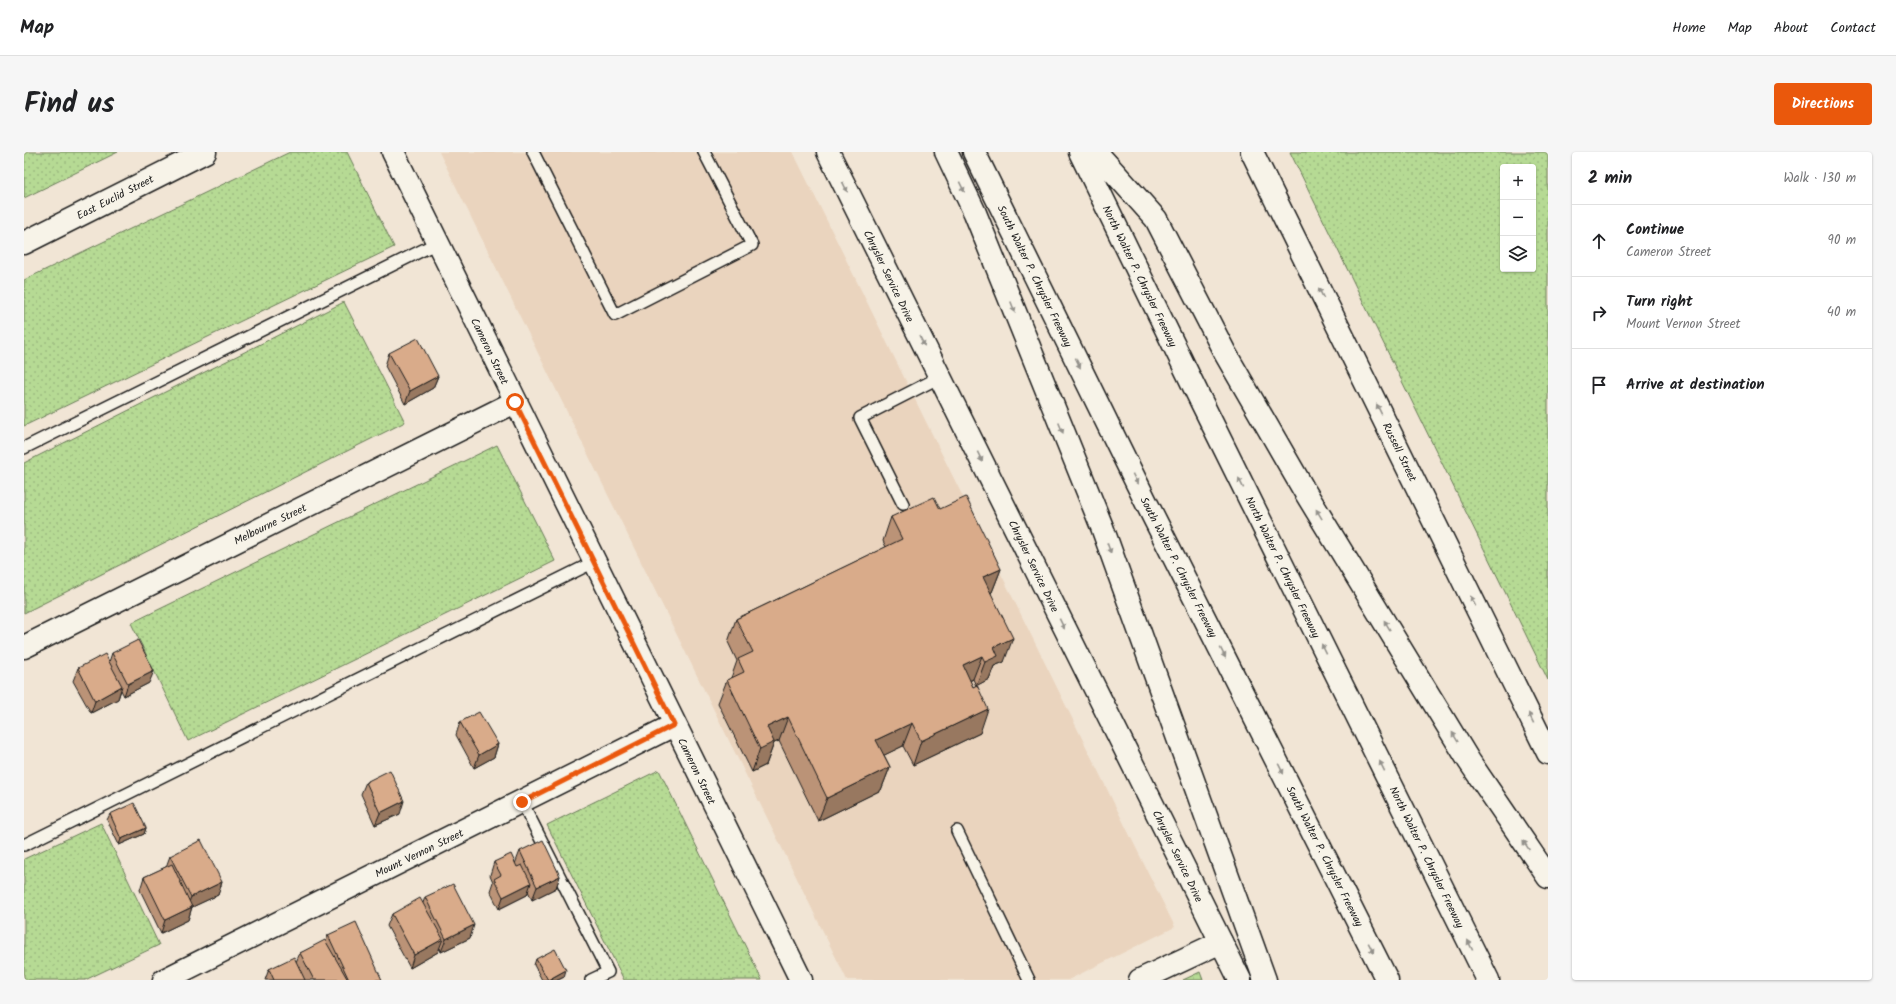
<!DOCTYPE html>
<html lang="en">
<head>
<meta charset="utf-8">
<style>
  body { margin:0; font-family:Kalam,sans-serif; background:#f6f6f6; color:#202124 }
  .controls { position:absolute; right:12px; top:12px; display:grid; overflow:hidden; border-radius:4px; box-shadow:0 1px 3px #0004 }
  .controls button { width:36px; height:36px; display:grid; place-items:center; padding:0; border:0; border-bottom:1px solid #e0e0e0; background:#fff; color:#202124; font:20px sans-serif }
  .stop { position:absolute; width:12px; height:12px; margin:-9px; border:3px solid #ea580c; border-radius:50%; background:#fff }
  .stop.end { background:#ea580c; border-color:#fff; box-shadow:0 1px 4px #0008 }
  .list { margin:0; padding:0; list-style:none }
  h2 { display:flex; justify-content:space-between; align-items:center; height:52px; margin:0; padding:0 16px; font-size:17px }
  h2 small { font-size:13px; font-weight:400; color:#757577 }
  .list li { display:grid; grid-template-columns:26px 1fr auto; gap:12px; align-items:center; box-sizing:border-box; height:72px; padding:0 16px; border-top:1px solid #e0e0e0 }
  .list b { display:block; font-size:15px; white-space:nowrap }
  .list p { margin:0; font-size:13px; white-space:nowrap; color:#757577 }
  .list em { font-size:13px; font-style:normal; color:#757577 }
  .icon { flex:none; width:22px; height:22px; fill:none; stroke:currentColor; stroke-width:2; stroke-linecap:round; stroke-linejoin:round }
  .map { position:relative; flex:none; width:1524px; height:828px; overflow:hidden; border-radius:4px }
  header { display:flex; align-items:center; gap:24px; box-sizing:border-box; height:56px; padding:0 20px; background:#fff; border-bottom:1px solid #e0e0e0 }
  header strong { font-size:19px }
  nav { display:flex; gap:22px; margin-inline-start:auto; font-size:14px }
  .intro { display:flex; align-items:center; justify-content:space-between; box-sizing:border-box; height:96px; padding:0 24px }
  h1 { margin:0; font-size:28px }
  .button { padding:10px 18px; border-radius:4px; background:#ea580c; color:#fff; font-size:14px; font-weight:700 }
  main { display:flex; gap:24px; padding:0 24px }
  aside { flex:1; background:#fff; border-radius:4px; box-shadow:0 1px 3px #0004 }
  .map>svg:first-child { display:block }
  .built { fill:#ead4be }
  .grass { fill:url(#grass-dots); stroke:#697b58; fill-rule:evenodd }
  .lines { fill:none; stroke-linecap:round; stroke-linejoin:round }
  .service-casing { stroke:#1c1c1c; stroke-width:14 }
  .minor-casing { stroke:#1c1c1c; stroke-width:25 }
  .tertiary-casing { stroke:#1c1c1c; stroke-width:25 }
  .motorway-casing { stroke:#1c1c1c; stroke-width:25 }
  .service { stroke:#f7f3e8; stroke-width:11 }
  .minor { stroke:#f7f3e8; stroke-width:22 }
  .tertiary { stroke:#f7f3e8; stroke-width:22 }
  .motorway { stroke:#f7f3e8; stroke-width:22 }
  .wall { fill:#bb9377; stroke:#1c1c1c; fill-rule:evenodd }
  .shaded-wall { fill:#987861; stroke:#1c1c1c }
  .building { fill:#d9ab8a; stroke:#1c1c1c }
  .oneway { fill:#94928c }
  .route { stroke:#ea580c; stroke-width:5 }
  .labels { text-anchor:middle; stroke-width:3; stroke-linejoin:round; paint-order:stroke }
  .street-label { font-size:11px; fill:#1c1c1c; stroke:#f7f3e8 }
</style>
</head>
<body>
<header>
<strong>Map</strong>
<nav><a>Home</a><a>Map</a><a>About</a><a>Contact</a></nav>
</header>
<div class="intro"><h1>Find us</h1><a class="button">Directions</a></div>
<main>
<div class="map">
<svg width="1524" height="828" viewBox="0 0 1524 828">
  <defs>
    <pattern id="grass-dots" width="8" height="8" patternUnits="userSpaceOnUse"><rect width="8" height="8" fill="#b6da94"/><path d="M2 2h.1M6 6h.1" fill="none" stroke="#9cba7f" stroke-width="1.8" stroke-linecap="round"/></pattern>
  </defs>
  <rect width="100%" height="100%" fill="#f1e5d5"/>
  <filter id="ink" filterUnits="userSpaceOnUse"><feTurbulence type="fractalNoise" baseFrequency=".025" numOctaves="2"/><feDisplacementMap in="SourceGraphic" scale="8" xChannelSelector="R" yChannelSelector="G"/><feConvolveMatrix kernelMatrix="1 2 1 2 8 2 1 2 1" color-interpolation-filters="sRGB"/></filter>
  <g filter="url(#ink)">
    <path class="built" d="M415,0H769L1151,775L1044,828H823Z"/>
    <path class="grass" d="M0,0H94L0,46Z
      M266,0H323L370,95L0,274V128Z
      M1266,0H1524V528ZM1479,15H1509V117H1479Z
      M320,150L381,270L0,461V311Z
      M473,293L531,409L164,589L107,471Z
      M635,618L738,828H600L523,673Z
      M77,671L135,793L61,828H0V707Z
      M1176,820L1179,828H1159Z"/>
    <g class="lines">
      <g class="service-casing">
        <path id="service" d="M509,0L591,163L728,93L680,0
          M0,296L413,91
          M879,352L836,266L916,225
          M498,650L584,820L567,828
          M933,679L1005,828
          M0,693L570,410"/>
      </g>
      <g class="minor-casing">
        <path id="minor" d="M369,0L777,828
          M0,91L181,0
          M0,495L491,250
          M140,828L650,573
          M1116,828L1197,790"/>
      </g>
      <g class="tertiary-casing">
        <path id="tertiary" d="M804,0L1216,828
          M1228,0L1524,601"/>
      </g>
      <g class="motorway-casing">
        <path id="motorway" d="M922,0L951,61L1078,375L1241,828
          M950,0L1124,354L1363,828
          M1056,0L1177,249L1464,828
          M1072,0L1132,67L1201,201L1280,338L1445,609L1524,725"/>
      </g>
      <use href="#service" class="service"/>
      <use href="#minor" class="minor"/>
      <use href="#tertiary" class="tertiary"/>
      <use href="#motorway" class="motorway"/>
    </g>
    <path class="wall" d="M365,201L414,224L409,236L381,252L361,214Z
      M916,357L977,417L968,440L967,441L980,510L970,514L965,527L953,533L956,581L889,613L879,594L860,603L866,615L857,638L794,669L755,589L750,591L742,613L728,620L694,551L703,528L707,526L713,509L704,490L712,467L862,395L859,389L867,365ZM949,527L952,534L949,535L946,529Z
      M88,501L125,531L100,544L97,538L94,547L67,561L49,529L54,516L85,510Z
      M436,570L474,592L470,605L450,616L432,583Z
      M342,630L376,662L351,673L337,642Z
      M86,662L122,676L120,682L95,693L83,668Z
      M496,699L536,724L532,736L508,748L504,739L503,743L475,757L466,739L469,730L466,723L470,710L491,712Z
      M146,704L198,730L194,743L168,755L164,768L137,781L116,738L120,725L142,715Z
      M401,745L446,786L417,800L416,796L414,800L386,816L363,774L368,762L399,751Z
      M304,783L358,828H241L245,817L272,810L276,801L302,790Z
      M512,807L540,825L534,828H518L510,813Z"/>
    <path class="shaded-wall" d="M414,224L409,236L381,252L386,239Z
      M977,417L968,440L951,449L959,425Z
      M989,486L980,510L970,514L965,527L952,534L961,510L970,495Z
      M958,504L949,527L930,536L939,513Z
      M130,519L125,531L100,544L104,532Z
      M98,534L94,547L67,561L71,549Z
      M964,557L956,581L889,613L897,589Z
      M764,565L755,589L750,591L742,613L728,620L743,575Z
      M888,571L879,594L844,611L852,588Z
      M474,592L470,605L450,616L455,603Z
      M866,615L857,638L794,669L803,646Z
      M380,649L376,662L351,673L356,661Z
      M122,676L120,682L95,693L97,687Z
      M536,724L532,736L508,748L513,735Z
      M198,730L194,743L162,758L167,745Z
      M507,731L503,743L475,757L479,745Z
      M168,755L164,768L137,781L141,768Z
      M450,773L446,786L417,800L422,787Z
      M419,787L414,800L386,816L390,803Z
      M542,818L540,825L534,828H524Z"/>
    <path class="building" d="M394,186L414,224L386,239L365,201Z
      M910,345L916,357L942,345L977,417L959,425L989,486L970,495L974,504L961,510L958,504L939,513L949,535L953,533L964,557L897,589L888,571L852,588L866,615L803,646L764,565L743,575L750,590L736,597L703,528L720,520L714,507L729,500L712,467L878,387L867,365Z
      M114,488L130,519L104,532L88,501Z
      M81,502L98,534L71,549L54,516Z
      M455,560L474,592L455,603L436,570Z
      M366,618L380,649L356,661L342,630Z
      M110,651L122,676L97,687L86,662Z
      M177,688L198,730L167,745L146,704Z
      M519,688L536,724L513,735L496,699Z
      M487,702L493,715L498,713L507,731L479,745L470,727L477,723L470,710Z
      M148,712L168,755L141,768L120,725Z
      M429,732L450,773L422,787L401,745Z
      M396,746L419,787L390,803L368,762Z
      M332,770L358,828H325L304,783Z
      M301,788L324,828H290L276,801Z
      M531,797L542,818L524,828L512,807Z
      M270,805L281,828H250L245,817Z"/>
    <defs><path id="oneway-solid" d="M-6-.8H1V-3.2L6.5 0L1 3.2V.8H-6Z"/></defs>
    <g class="oneway">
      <use href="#oneway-solid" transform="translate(821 35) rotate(64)"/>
      <use href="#oneway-solid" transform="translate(938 35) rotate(64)"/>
      <use href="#oneway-solid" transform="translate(1297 141) rotate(-116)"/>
      <use href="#oneway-solid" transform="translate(989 155) rotate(68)"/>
      <use href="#oneway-solid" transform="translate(898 189) rotate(64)"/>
      <use href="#oneway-solid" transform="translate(1054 211) rotate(64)"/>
      <use href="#oneway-solid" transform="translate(1355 257) rotate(-116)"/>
      <use href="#oneway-solid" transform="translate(1037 276) rotate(68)"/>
      <use href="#oneway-solid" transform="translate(956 305) rotate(64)"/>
      <use href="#oneway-solid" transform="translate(1111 327) rotate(64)"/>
      <use href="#oneway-solid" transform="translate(1217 331) rotate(-116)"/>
      <use href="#oneway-solid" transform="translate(1295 362) rotate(-121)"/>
      <use href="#oneway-solid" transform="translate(1085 396) rotate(70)"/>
      <use href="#oneway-solid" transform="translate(1449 449) rotate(-116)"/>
      <use href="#oneway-solid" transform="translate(1038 472) rotate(64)"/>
      <use href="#oneway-solid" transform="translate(1363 473) rotate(-121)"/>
      <use href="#oneway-solid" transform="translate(1300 497) rotate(-116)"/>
      <use href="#oneway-solid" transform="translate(1199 501) rotate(63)"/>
      <use href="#oneway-solid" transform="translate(1507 566) rotate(-116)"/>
      <use href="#oneway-solid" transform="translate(1431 585) rotate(-121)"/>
      <use href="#oneway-solid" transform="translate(1358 614) rotate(-116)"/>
      <use href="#oneway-solid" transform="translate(1257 617) rotate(63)"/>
      <use href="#oneway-solid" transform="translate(1502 693) rotate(-124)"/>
      <use href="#oneway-solid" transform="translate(1446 793) rotate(-116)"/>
      <use href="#oneway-solid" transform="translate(1347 796) rotate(63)"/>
    </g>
  </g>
  <g class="lines" filter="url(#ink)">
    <path class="route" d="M491,250L650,573L498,650"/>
  </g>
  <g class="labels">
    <g class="street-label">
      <text transform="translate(91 45) rotate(-27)" y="4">East Euclid Street</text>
      <text transform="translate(865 124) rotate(64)" y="4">Chrysler Service Drive</text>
      <text transform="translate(1011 124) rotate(64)" y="4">South Walter P. Chrysler Freeway</text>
      <text transform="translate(1116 124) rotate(64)" y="4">North Walter P. Chrysler Freeway</text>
      <text transform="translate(466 199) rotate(64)" y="4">Cameron Street</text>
      <text transform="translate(1376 300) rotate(64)" y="4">Russell Street</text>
      <text transform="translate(246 372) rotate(-26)" y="4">Melbourne Street</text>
      <text transform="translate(1010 414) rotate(64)" y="4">Chrysler Service Drive</text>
      <text transform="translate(1155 415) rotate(63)" y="4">South Walter P. Chrysler Freeway</text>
      <text transform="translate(1259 415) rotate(64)" y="4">North Walter P. Chrysler Freeway</text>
      <text transform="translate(673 619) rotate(64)" y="4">Cameron Street</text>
      <text transform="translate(395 701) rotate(-26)" y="4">Mount Vernon Street</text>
      <text transform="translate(1154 704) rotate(64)" y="4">Chrysler Service Drive</text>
      <text transform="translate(1301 704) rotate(63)" y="4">South Walter P. Chrysler Freeway</text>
      <text transform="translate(1403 705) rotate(64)" y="4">North Walter P. Chrysler Freeway</text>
    </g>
  </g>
</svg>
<div class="controls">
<button>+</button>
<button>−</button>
<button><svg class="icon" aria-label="layers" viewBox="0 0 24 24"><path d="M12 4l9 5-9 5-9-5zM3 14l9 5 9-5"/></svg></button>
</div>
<div class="stop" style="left:491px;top:250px"></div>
<div class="stop end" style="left:498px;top:650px"></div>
</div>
<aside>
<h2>2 min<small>Walk · 130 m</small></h2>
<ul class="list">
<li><svg class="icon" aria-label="ahead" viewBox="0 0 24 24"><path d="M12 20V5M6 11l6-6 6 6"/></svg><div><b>Continue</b><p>Cameron Street</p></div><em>90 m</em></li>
<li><svg class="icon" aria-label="right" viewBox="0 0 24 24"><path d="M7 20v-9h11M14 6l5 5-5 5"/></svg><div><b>Turn right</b><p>Mount Vernon Street</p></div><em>40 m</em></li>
<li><svg class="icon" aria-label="arrive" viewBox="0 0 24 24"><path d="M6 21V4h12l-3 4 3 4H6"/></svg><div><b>Arrive at destination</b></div></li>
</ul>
</aside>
</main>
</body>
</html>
